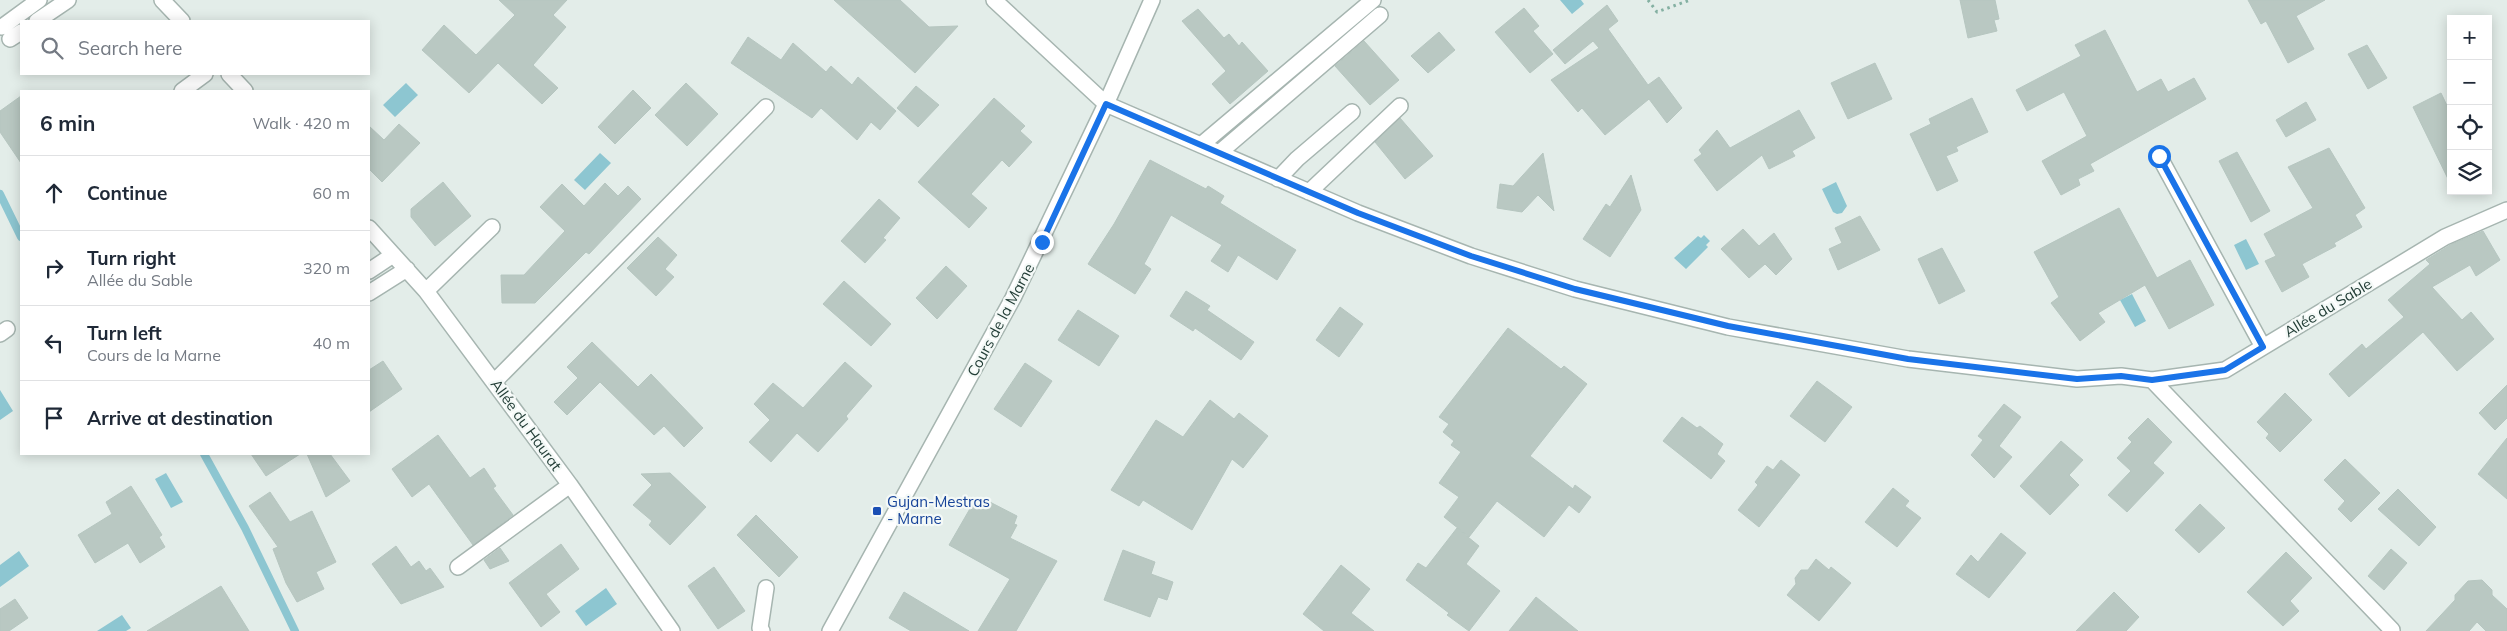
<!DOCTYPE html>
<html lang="en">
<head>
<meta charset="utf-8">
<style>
  body { margin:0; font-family:Mulish,sans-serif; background:#f2f2f3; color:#1f2937 }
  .controls { position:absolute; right:15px; top:15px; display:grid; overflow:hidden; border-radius:0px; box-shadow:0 2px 12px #0003 }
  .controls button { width:45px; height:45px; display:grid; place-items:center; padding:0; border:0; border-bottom:1px solid #e0e1e3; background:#fff; color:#1f2937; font:25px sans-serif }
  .stop { position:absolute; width:15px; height:15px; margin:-11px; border:4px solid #1a73e8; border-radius:50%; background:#fff }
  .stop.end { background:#1a73e8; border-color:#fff; box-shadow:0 1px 5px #0008 }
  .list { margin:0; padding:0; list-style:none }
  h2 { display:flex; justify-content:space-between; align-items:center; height:65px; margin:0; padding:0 20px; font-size:21px }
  h2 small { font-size:16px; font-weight:400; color:#747a83 }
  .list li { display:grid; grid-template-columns:32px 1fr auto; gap:15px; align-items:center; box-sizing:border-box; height:75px; padding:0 20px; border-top:1px solid #e0e1e3 }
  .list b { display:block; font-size:19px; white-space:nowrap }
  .list p { margin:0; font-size:16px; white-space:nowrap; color:#747a83 }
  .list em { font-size:16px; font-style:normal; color:#747a83 }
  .icon { flex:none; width:28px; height:28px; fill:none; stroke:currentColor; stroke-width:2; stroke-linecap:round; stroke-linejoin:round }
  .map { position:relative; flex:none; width:2507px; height:631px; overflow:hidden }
  .search { position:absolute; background:#fff; box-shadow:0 2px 12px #0003; left:20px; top:20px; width:350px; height:55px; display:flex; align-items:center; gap:12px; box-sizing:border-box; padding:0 18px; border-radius:0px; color:#747a83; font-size:19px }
  .panel { position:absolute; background:#fff; box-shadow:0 2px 12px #0003; left:20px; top:90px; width:350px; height:365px; border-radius:0px }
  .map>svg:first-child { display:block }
  .water { fill:#8dc6d1 }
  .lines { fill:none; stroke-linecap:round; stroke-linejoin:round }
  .stream { stroke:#8dc6d1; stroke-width:8 }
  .building { fill:#b9c8c2; stroke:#b6c6c0 }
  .minor-casing { stroke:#a6b5b0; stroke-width:18 }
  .path { stroke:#84b0a2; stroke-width:3; stroke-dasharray:2.5 4; stroke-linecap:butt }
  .minor { stroke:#fff; stroke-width:15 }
  .route { stroke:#1a73e8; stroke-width:6 }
  .transit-dot { fill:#1a4fb4; stroke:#f4f9f7; stroke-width:2 }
  .labels { text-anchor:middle; stroke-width:4.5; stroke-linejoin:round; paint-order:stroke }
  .street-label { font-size:15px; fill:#233e37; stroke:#f4f9f7 }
  .transit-label { font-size:15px; fill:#164399; stroke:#f4f9f7; text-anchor:start }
</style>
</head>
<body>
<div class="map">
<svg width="2507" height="631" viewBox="0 0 2507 631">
  <rect width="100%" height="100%" fill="#e3ede9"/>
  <path class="water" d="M1560,0H1581L1584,4L1572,14Z
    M406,83L418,95L395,117L383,105Z
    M600,153L611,163L585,190L574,180Z
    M1836,182L1847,206L1842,213L1837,214L1833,212L1822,189Z
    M1704,235L1710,241L1706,245L1708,247L1686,269L1674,258L1698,236L1701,238Z
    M2246,239L2259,264L2246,270L2234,245Z
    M2132,294L2146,321L2135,327L2120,300Z
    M0,390L13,411L0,420Z
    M166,473L183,502L171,508L155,479Z
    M19,551L29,566L0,587V565Z
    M606,588L617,604L586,626L575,611Z
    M122,615L131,628L126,631H97Z"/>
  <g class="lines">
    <path class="stream" d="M0,194L21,237
      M204,454L245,528L295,631"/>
  </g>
  <path class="building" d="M499,0H567L553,15L566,27L533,65L558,88L542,104L498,63L469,93L422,50L444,25L476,55L515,15Z
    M834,0H900L929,27L958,26L915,73Z
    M1960,0H1995L1999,19L1994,20L1997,31L1968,38Z
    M2248,0H2325L2296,16L2314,49L2288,63L2266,21L2261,24Z
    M1607,5L1618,21L1608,29L1648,85L1659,77L1682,108L1667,123L1649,99L1605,135L1582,108L1578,112L1551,80L1599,48L1593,41L1565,64L1553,50Z
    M1524,8L1539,26L1533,31L1553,54L1530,73L1495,32Z
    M1198,9L1224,38L1229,34L1239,46L1242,42L1268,71L1230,104L1212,84L1226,71L1182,21Z
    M2105,30L2137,92L2161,79L2168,92L2194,78L2206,99L2090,164L2094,171L2078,179L2080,185L2061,195L2042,161L2087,136L2064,92L2027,111L2016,90L2081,56L2075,45Z
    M1439,32L1455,50L1428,73L1411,56Z
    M748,37L781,60L793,43L826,72L831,66L852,85L858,77L896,111L880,130L871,122L857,140L821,108L812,118L731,63Z
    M1364,41L1399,80L1370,105L1335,66Z
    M2367,45L2387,78L2368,89L2348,54Z
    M1875,63L1892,99L1848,119L1831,83Z
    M686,83L718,114L687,146L655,115Z
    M916,86L939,105L918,127L897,108Z
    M633,90L651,108L615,144L598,127Z
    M2441,93L2451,114V185L2413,107Z
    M21,96V163L0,132V111Z
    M994,98L1025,126L1020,131L1032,142L1009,167L1002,160L971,194L987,208L969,228L918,182Z
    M1972,98L1988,132L1956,147L1958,151L1946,156L1958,181L1937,191L1910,134L1931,124L1929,119Z
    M2306,102L2316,120L2286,137L2276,120Z
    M1799,110L1815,138L1792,151L1795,156L1769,169L1762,155L1717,191L1694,160L1702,154L1699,150L1717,130L1730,148Z
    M1400,118L1433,156L1405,179L1375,142Z
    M399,124L420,143L382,182L369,169V126L384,140Z
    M2329,148L2365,208L2355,215L2362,227L2334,243L2336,246L2302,264L2309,277L2282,292L2265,261L2276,256L2264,234L2313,208L2288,167Z
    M2237,152L2270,211L2251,222L2219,161Z
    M1543,153L1554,211L1538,195L1522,212L1497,208L1500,184L1513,186Z
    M1150,160L1206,189L1208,186L1224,196L1220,203L1296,250L1277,280L1238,255L1228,272L1211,261L1222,245L1171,215L1144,264L1151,269L1135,294L1088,264L1114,224Z
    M1631,175L1641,210L1610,257L1583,239L1606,204L1610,207Z
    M443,182L471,216L435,246L411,217V209Z
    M605,183L618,196L628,186L641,199L589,254L586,252L535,303H502L501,275H524L565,231L540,207L562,184L584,206Z
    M879,199L900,218L883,238L886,240L865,263L841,241Z
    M2119,208L2157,278L2190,260L2214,305L2169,329L2145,285L2098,313L2105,322L2080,341L2051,303L2059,297L2034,252Z
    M1860,216L1880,250L1838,270L1829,249L1842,243L1835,228Z
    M1743,229L1759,246L1774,233L1792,259L1776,275L1765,264L1749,278L1721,249Z
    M2483,231L2500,260L2476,276L2470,265L2432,287L2462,320L2471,312L2494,339L2457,371L2423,332L2349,397L2329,374L2362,344L2366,349L2404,317L2388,300L2430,264L2426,260L2452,244Z
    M658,237L677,255L665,269L674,277L656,296L627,268Z
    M1942,248L1965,291L1939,304L1918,259Z
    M946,266L967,286L937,319L916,298Z
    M844,281L891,324L871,346L823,304Z
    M1186,291L1210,306L1207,310L1254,342L1241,360L1195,328L1193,331L1170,316Z
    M1340,307L1363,324L1339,357L1316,340Z
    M1078,310L1119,336L1099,366L1058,340Z
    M1508,328L1561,369L1564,366L1587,384L1530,456L1573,489L1575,485L1591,497L1579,513L1569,505L1544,537L1497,501L1469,537L1444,517L1459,497L1439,483L1461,452L1451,445L1454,441L1443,432L1449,424L1439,417Z
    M592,342L638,387L651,374L703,428L684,447L664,426L654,435L600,382L567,415L554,402L578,378L567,367Z
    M383,361L402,389L369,412V370Z
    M845,362L872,386L846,416L848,419L818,452L797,433L771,462L749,442L770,420L754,404L773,383L803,408Z
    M1025,363L1052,381L1021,427L994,409Z
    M1817,381L1852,407L1825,442L1790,416Z
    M2507,385V418L2495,430L2479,413Z
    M2285,393L2312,420L2280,452L2266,438L2269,434L2257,422Z
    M1210,400L1234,419L1239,413L1268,436L1243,468L1232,459L1192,530L1143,500L1139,506L1111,490L1156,420L1183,437Z
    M2004,404L2021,417L1999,446L2012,457L1994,478L1971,455L1983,440L1978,436Z
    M1682,417L1697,428L1700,426L1723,444L1717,454L1725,461L1711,479L1663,441Z
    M2148,418L2172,442L2153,463L2164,473L2127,512L2108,495L2131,471L2117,458L2132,442L2128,438Z
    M438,435L470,478L484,468L496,486L493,488L513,515L473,545L429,484L412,497L392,469Z
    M2507,438V499L2478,474Z
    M2061,441L2083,460L2069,475L2079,485L2050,515L2020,486Z
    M251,454H300L266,476Z
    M307,454H330L350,481L326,497Z
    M2345,459L2380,493L2351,522L2338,509L2345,501L2324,480Z
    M1781,460L1800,475L1759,527L1738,510L1758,485L1755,482L1767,466L1773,470Z
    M670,473L706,507L670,545L649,525L652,521L633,505L652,485L641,474Z
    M131,486L162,535L159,537L165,547L140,563L128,543L95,563L78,535L112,514L106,502Z
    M1893,488L1909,501L1905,506L1921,518L1897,547L1865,522Z
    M2398,489L2436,527L2419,546L2378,509Z
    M270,492L290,522L312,511L336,562L316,572L324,589L297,602L286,583L273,549L278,547L249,506Z
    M975,500L984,505L986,500L1017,516L1014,524L1017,525L1010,538L1057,561L1016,631H978L1010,579L949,545Z
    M2200,504L2225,528L2199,553L2175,530Z
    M756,515L798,557L779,577L737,535Z
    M1457,528L1479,546L1466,564L1500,591L1469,631L1447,615L1449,613L1406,580L1418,563L1426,568Z
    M2001,533L2026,553L1989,598L1956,574L1971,555L1978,562Z
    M561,544L579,569L546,594L560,612L541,627L509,583Z
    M396,546L411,567L419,561L426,571L430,568L444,587L401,604L372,564Z
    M500,548L509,561L490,569L484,560Z
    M2391,549L2407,563L2384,590L2368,576Z
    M1123,550L1155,562L1151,574L1173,582L1167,600L1158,597L1150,617L1104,600Z
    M2286,552L2312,578L2290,601L2299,611L2283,626L2247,592Z
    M1816,559L1829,570L1831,567L1851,583L1819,621L1787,595L1796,584L1795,578L1801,570H1808Z
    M1341,565L1370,589L1351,613L1374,631H1324L1303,614Z
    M714,567L745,611L718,629L688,586Z
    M2482,580L2492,590V595L2507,609V631H2486L2477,622L2469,631H2426L2455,600V595L2468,581Z
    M221,586L249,631H147Z
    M904,592L969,631H911L889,618Z
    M2114,592L2139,617L2126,631H2076Z
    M1536,597L1578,631H1509Z
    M15,599L28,618L9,631H0V609Z"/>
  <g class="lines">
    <g class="minor-casing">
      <path id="minor" d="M162,0L182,21
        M994,0L1106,104L1358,213L1471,256L1575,289L1728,327L1908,359L2077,379L2121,376L2152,380L2225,370L2445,237L2507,210
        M37,21L68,0
        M2,27L39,0
        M10,39L21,32
        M229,74L245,91
        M182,91L205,74
        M1201,145L1373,0
        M1219,153L1380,15
        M2159,156L2263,347
        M1278,179L1297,159L1352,112
        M1309,192L1400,106
        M369,228L426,291L570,485L672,631
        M369,271L393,255
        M426,291L492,227
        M369,293L407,269
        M0,334L7,329
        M2152,380L2392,630
        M494,382L766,107
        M458,567L570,485
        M762,631L760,628L766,588
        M830,631L1013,298L1106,104L1152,0"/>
    </g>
    <path class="path" d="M1648,0L1657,12L1690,0"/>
    <use href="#minor" class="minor"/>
  </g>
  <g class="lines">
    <path class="route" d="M1042,242L1106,104L1358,213L1471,256L1575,289L1728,326L1908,359L2077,379L2121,376L2152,380L2225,370L2263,347L2159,156"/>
  </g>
  <rect class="transit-dot" x="872" y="506" width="10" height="10" rx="2.5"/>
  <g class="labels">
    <g class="street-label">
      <text transform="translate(2328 308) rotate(-31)" y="5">Allée du Sable</text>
      <text transform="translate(1001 320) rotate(-62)" y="5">Cours de la Marne</text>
      <text transform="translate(526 425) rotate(54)" y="5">Allée du Haurat</text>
    </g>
    <g class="transit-label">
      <text x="887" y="507">Gujan-Mestras<tspan x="887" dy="17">- Marne</tspan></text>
    </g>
  </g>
</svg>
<div class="controls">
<button>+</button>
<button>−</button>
<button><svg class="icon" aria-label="locate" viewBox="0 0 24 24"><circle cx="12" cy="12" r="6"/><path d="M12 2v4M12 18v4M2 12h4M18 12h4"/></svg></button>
<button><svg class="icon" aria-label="layers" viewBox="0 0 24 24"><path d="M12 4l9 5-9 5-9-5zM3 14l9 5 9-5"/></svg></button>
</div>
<div class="stop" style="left:2159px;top:156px"></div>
<div class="stop end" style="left:1042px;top:242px"></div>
<div class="search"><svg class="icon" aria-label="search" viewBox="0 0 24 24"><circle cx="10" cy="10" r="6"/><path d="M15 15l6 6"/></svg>Search here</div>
<section class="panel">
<h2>6 min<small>Walk · 420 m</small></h2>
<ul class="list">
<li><svg class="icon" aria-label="ahead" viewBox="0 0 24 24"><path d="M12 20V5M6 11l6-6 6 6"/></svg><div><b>Continue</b></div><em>60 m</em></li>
<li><svg class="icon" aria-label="right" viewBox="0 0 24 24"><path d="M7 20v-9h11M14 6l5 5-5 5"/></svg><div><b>Turn right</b><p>Allée du Sable</p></div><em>320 m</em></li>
<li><svg class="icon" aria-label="left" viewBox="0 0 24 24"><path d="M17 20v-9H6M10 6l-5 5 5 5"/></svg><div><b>Turn left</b><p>Cours de la Marne</p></div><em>40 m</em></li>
<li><svg class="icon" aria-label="arrive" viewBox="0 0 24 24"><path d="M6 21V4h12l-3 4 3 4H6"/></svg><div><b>Arrive at destination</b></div></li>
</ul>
</section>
</div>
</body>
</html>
